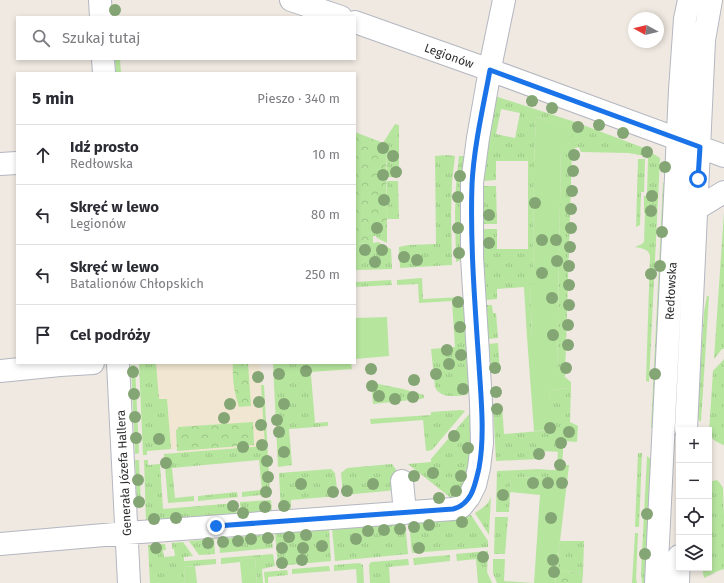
<!DOCTYPE html>
<html lang="pl">
<head>
<meta charset="utf-8">
<style>
  body { margin:0; font-family:"Fira Sans",sans-serif; background:#f7f7f7; color:#2b2b33 }
  .controls { position:absolute; right:12px; bottom:12px; display:grid; overflow:hidden; border-radius:0px; box-shadow:0 2px 6px #0003 }
  .controls button { width:36px; height:36px; display:grid; place-items:center; padding:0; border:0; border-bottom:1px solid #e1e1e2; background:#fff; color:#2b2b33; font:20px sans-serif }
  .compass { position:absolute; left:628px; top:12px; width:36px; height:36px; border-radius:50%; background:#fff; box-shadow:0 2px 6px #0003; rotate:278deg }
  .stop { position:absolute; width:12px; height:12px; margin:-9px; border:3px solid #1a73e8; border-radius:50%; background:#fff }
  .stop.end { background:#1a73e8; border-color:#fff; box-shadow:0 1px 4px #0008 }
  .list { margin:0; padding:0; list-style:none }
  h2 { display:flex; justify-content:space-between; align-items:center; height:52px; margin:0; padding:0 16px; font-size:17px }
  h2 small { font-size:13px; font-weight:400; color:#7c7c81 }
  .list li { display:grid; grid-template-columns:26px 1fr auto; gap:12px; align-items:center; box-sizing:border-box; height:60px; padding:0 16px; border-top:1px solid #e1e1e2 }
  .list b { display:block; font-size:15px; white-space:nowrap }
  .list p { margin:0; font-size:13px; white-space:nowrap; color:#7c7c81 }
  .list em { font-size:13px; font-style:normal; color:#7c7c81 }
  .icon { flex:none; width:22px; height:22px; fill:none; stroke:currentColor; stroke-width:2; stroke-linecap:round; stroke-linejoin:round }
  .map { position:relative; flex:none; width:724px; height:583px; overflow:hidden }
  .search { position:absolute; background:#fff; box-shadow:0 2px 6px #0003; left:16px; top:16px; width:340px; height:44px; display:flex; align-items:center; gap:10px; box-sizing:border-box; padding:0 14px; border-radius:0px; color:#7c7c81; font-size:15px }
  .panel { position:absolute; background:#fff; box-shadow:0 2px 6px #0003; left:16px; top:72px; width:340px; height:292px; border-radius:0px }
  .map>svg:first-child { display:block }
  .education { fill:#f0e6d1 }
  .grass { fill:url(#grass-tufts); fill-rule:evenodd }
  .forest { fill:url(#forest-crowns) }
  .garden { fill:#b6e59e }
  .lines { fill:none; stroke-linecap:round; stroke-linejoin:round }
  .minor-casing { stroke:#b4b7c1; stroke-width:24 }
  .minor { stroke:#fff; stroke-width:22 }
  .tree { fill:#84a574 }
  .route { stroke:#1a73e8; stroke-width:5 }
  .labels { text-anchor:middle; stroke-width:3; stroke-linejoin:round; paint-order:stroke }
  .street-label { font-size:12px; fill:#2e2e2e; stroke:#fff }
</style>
</head>
<body>
<div class="map">
<svg width="724" height="583" viewBox="0 0 724 583">
  <defs>
    <pattern id="grass-tufts" width="24" height="20" patternUnits="userSpaceOnUse"><rect width="24" height="20" fill="#b6e59e"/><path d="M3 7l-1-3M5 7V3M7 7l1-3M15 17l-1-3M17 17v-4M19 17l1-3" fill="none" stroke="#9dc588"/></pattern>
    <pattern id="forest-crowns" width="20" height="18" patternUnits="userSpaceOnUse"><rect width="20" height="18" fill="#b6e59e"/><path d="M2 6a3 3 0 1 1 6 0M12 15a3 3 0 1 1 6 0" fill="none" stroke="#9dc588"/></pattern>
  </defs>
  <rect width="100%" height="100%" fill="#efe9e1"/>
  <path class="education" d="M142,363H260L265,446L177,453V449L147,451Z"/>
  <path class="grass" d="M115,59H120L121,73H116Z
    M495,96L575,122L644,148L660,158L649,382L646,381L650,256C649,249 641,248 635,247L642,244L644,242L645,213H644V196H647L648,159L647,156L628,153L581,152L579,147L573,149L572,152L565,377L557,375L561,145H569L573,128L536,117L534,163L533,284L530,285L532,337H527L524,287L497,289V299L485,300L483,258L482,229H497V249H528V161H496V180L483,181ZM501,109L520,113L515,138L496,134Z
    M395,124L399,125V177H387L386,144L383,143Z
    M446,155L455,156L452,182L451,213L452,265L400,268L399,247L408,245L436,244L435,156Z
    M459,156H465L462,258L461,260L456,262L455,213L456,185Z
    M638,159H645L644,192H641L640,225L636,227Z
    M387,181H398L399,219H387Z
    M663,183H666L654,426L651,428Z
    M483,186H496L497,224H483Z
    M724,212V349H722L714,359Z
    M387,224V243L377,238L376,236H373V243L378,242L391,249L392,269L355,270V244L369,243V234Z
    M422,278L423,299L464,297L469,392L466,395C456,396 440,399 435,387L431,349L455,347L452,301L419,303L418,284L397,285V280Z
    M391,280L392,285L355,287V282Z
    M707,296H709L701,422L697,418L704,312Z
    M485,305H492L493,313H496L498,338L488,339Z
    M498,343L500,372L491,373L489,344Z
    M724,359V445C718,443 713,440 709,435V433L713,371Z
    M139,363H156L159,399H167L171,449L147,451V455H143Z
    M273,363H310L315,423L328,422V426L289,429L292,465L278,467Z
    M131,365H135L139,453L135,454Z
    M371,381L378,384L403,389L424,395V398L421,399L373,404Z
    M261,385H264L270,494L242,497V492L262,490L259,460L172,468L175,498L194,496V501L168,503L164,454L265,446Z
    M571,388L570,422L578,426L577,442L563,441V452L541,451L539,459L496,461L493,406L502,405L504,434L551,430L549,390Z
    M461,410L465,411L432,450L426,451L423,420L371,424L370,419L431,415V412Z
    M470,413L472,416V469L456,502L408,464L431,462V459Z
    M638,453H642L639,527H635Z
    M647,456L652,460L646,583H642L641,573Z
    M135,460H139L141,505H137Z
    M144,460H148V465L160,464L163,509L236,503L237,515L146,522Z
    M392,464L397,471L398,490L343,495L341,473L347,468Z
    M331,469L335,473L338,496L291,500V511L281,512L279,473Z
    M539,469L550,470V477L511,478L509,512H496L497,471Z
    M717,480L720,483L723,488L724,517V569L718,571L704,578L702,568H709V484L712,481Z
    M237,492L238,497L198,501V496Z
    M491,496L489,535L475,513C482,508 489,505 491,496Z
    M271,500L272,512L241,515L240,502Z
    M471,515L488,541V547L412,553L409,522L466,517Z
    M495,517H508L505,554H494Z
    M405,522L408,554L335,561L332,528Z
    M329,529L331,561L278,566L275,533Z
    M635,533H638L636,579L637,583H632Z
    M271,534L273,548L220,553L219,539Z
    M214,539L215,554L199,555L189,541Z
    M560,541H584L583,573L557,570Z
    M183,542L193,556L184,557V561L216,559V564L184,567L185,583H150L148,545L165,544L166,550H163L164,557L175,556L174,549H172V543Z
    M488,551L487,572L492,583H478L476,559L457,561L456,554Z
    M273,554L275,566L262,569L263,583H257L255,558L243,559L240,562L221,564V558Z
    M450,555V561L414,565L413,558Z
    M408,559L409,565L389,567L390,583H370L369,565L371,562Z
    M493,559H505L504,581L534,583H497L493,573Z
    M359,563L363,565L364,583H357L356,569L334,571V565Z
    M329,566L330,571L292,574V569Z
    M287,570L288,575L268,577V583H265L264,572Z"/>
  <path class="forest" d="M355,132L386,144L387,224L369,234V243L355,244Z
    M233,363H248L251,406L239,407C234,392 232,378 233,363Z
    M253,422L254,445L177,451L176,430L178,429V427Z
    M557,570L583,573L582,583H555Z"/>
  <path class="garden" d="M536,117L574,128L569,145H561L557,374L565,377L571,382V388L549,390L552,430L534,431L527,337H532L530,284H533L534,163Z
    M387,317L389,356L355,359V318Z
    M310,363H351L352,369L311,372Z
    M558,451L563,452L562,465H569L555,583H534L540,495L510,492L511,478L550,477V470H557Z
    M255,558L257,583H242L240,562L243,559Z
    M195,566L197,583H185L184,567Z"/>
  <g class="lines">
    <g class="minor-casing">
      <path id="minor" d="M100,0L101,17
        M291,0L341,17
        M355,22L490,70L724,156
        M103,59L104,73
        M0,164L17,163
        M696,209L724,192
        M118,363L129,583
        M0,371L60,365L93,363
        M686,430L704,40L711,0
        M402,481L405,513
        M0,544L127,533L453,509L461,507L469,497L475,485L479,468L482,443L481,403L472,257V183L478,138L492,58L504,0
        M656,583L676,177L680,90L685,19L689,0
        M678,583L679,556"/>
    </g>
    <use href="#minor" class="minor"/>
  </g>
  <g class="tree">
    <circle cx="115" cy="10" r="6"/>
    <circle cx="532" cy="101" r="6"/>
    <circle cx="552" cy="108" r="6"/>
    <circle cx="599" cy="125" r="6"/>
    <circle cx="578" cy="127" r="6"/>
    <circle cx="623" cy="133" r="6"/>
    <circle cx="383" cy="148" r="6"/>
    <circle cx="647" cy="152" r="6"/>
    <circle cx="574" cy="155" r="6"/>
    <circle cx="393" cy="156" r="6"/>
    <circle cx="665" cy="167" r="6"/>
    <circle cx="573" cy="171" r="6"/>
    <circle cx="396" cy="172" r="6"/>
    <circle cx="383" cy="175" r="6"/>
    <circle cx="460" cy="176" r="6"/>
    <circle cx="572" cy="191" r="6"/>
    <circle cx="652" cy="196" r="6"/>
    <circle cx="458" cy="197" r="6"/>
    <circle cx="384" cy="200" r="6"/>
    <circle cx="535" cy="203" r="6"/>
    <circle cx="571" cy="209" r="6"/>
    <circle cx="651" cy="211" r="6"/>
    <circle cx="489" cy="215" r="6"/>
    <circle cx="377" cy="228" r="6"/>
    <circle cx="458" cy="228" r="6"/>
    <circle cx="571" cy="228" r="6"/>
    <circle cx="662" cy="232" r="6"/>
    <circle cx="542" cy="240" r="6"/>
    <circle cx="556" cy="240" r="6"/>
    <circle cx="489" cy="243" r="6"/>
    <circle cx="570" cy="247" r="6"/>
    <circle cx="365" cy="250" r="6"/>
    <circle cx="382" cy="250" r="6"/>
    <circle cx="459" cy="253" r="6"/>
    <circle cx="404" cy="257" r="6"/>
    <circle cx="417" cy="260" r="6"/>
    <circle cx="557" cy="261" r="6"/>
    <circle cx="375" cy="262" r="6"/>
    <circle cx="569" cy="266" r="6"/>
    <circle cx="660" cy="266" r="6"/>
    <circle cx="542" cy="273" r="6"/>
    <circle cx="651" cy="274" r="6"/>
    <circle cx="569" cy="285" r="6"/>
    <circle cx="552" cy="298" r="6"/>
    <circle cx="458" cy="302" r="6"/>
    <circle cx="569" cy="305" r="6"/>
    <circle cx="568" cy="325" r="6"/>
    <circle cx="460" cy="327" r="6"/>
    <circle cx="553" cy="335" r="6"/>
    <circle cx="568" cy="345" r="6"/>
    <circle cx="447" cy="350" r="6"/>
    <circle cx="461" cy="355" r="6"/>
    <circle cx="449" cy="364" r="6"/>
    <circle cx="495" cy="368" r="6"/>
    <circle cx="566" cy="368" r="6"/>
    <circle cx="371" cy="369" r="6"/>
    <circle cx="306" cy="371" r="6"/>
    <circle cx="133" cy="372" r="6"/>
    <circle cx="279" cy="374" r="6"/>
    <circle cx="436" cy="374" r="6"/>
    <circle cx="655" cy="374" r="6"/>
    <circle cx="258" cy="377" r="6"/>
    <circle cx="414" cy="380" r="6"/>
    <circle cx="372" cy="386" r="6"/>
    <circle cx="463" cy="389" r="6"/>
    <circle cx="496" cy="392" r="6"/>
    <circle cx="134" cy="394" r="6"/>
    <circle cx="379" cy="396" r="6"/>
    <circle cx="413" cy="397" r="6"/>
    <circle cx="395" cy="399" r="6"/>
    <circle cx="259" cy="402" r="6"/>
    <circle cx="230" cy="404" r="6"/>
    <circle cx="284" cy="404" r="6"/>
    <circle cx="497" cy="409" r="6"/>
    <circle cx="135" cy="417" r="6"/>
    <circle cx="224" cy="418" r="6"/>
    <circle cx="277" cy="420" r="6"/>
    <circle cx="261" cy="425" r="6"/>
    <circle cx="550" cy="428" r="6"/>
    <circle cx="279" cy="432" r="6"/>
    <circle cx="569" cy="432" r="6"/>
    <circle cx="454" cy="436" r="6"/>
    <circle cx="136" cy="438" r="6"/>
    <circle cx="159" cy="439" r="6"/>
    <circle cx="561" cy="443" r="6"/>
    <circle cx="262" cy="445" r="6"/>
    <circle cx="243" cy="447" r="6"/>
    <circle cx="468" cy="448" r="6"/>
    <circle cx="284" cy="452" r="6"/>
    <circle cx="539" cy="454" r="6"/>
    <circle cx="267" cy="461" r="6"/>
    <circle cx="166" cy="463" r="6"/>
    <circle cx="560" cy="465" r="6"/>
    <circle cx="433" cy="473" r="6"/>
    <circle cx="414" cy="476" r="6"/>
    <circle cx="461" cy="476" r="6"/>
    <circle cx="268" cy="477" r="6"/>
    <circle cx="138" cy="480" r="6"/>
    <circle cx="533" cy="483" r="6"/>
    <circle cx="548" cy="483" r="6"/>
    <circle cx="562" cy="483" r="6"/>
    <circle cx="301" cy="484" r="6"/>
    <circle cx="373" cy="484" r="6"/>
    <circle cx="347" cy="491" r="6"/>
    <circle cx="456" cy="491" r="6"/>
    <circle cx="266" cy="492" r="6"/>
    <circle cx="333" cy="492" r="6"/>
    <circle cx="503" cy="495" r="6"/>
    <circle cx="439" cy="498" r="6"/>
    <circle cx="139" cy="502" r="6"/>
    <circle cx="233" cy="506" r="6"/>
    <circle cx="284" cy="506" r="6"/>
    <circle cx="265" cy="507" r="6"/>
    <circle cx="243" cy="513" r="6"/>
    <circle cx="647" cy="514" r="6"/>
    <circle cx="176" cy="518" r="6"/>
    <circle cx="551" cy="518" r="6"/>
    <circle cx="154" cy="519" r="6"/>
    <circle cx="462" cy="522" r="6"/>
    <circle cx="429" cy="525" r="6"/>
    <circle cx="414" cy="527" r="6"/>
    <circle cx="400" cy="529" r="6"/>
    <circle cx="384" cy="530" r="6"/>
    <circle cx="368" cy="531" r="6"/>
    <circle cx="306" cy="535" r="6"/>
    <circle cx="289" cy="537" r="6"/>
    <circle cx="268" cy="538" r="6"/>
    <circle cx="251" cy="539" r="6"/>
    <circle cx="356" cy="539" r="6"/>
    <circle cx="238" cy="541" r="6"/>
    <circle cx="223" cy="542" r="6"/>
    <circle cx="208" cy="543" r="6"/>
    <circle cx="322" cy="546" r="6"/>
    <circle cx="156" cy="548" r="6"/>
    <circle cx="282" cy="548" r="6"/>
    <circle cx="303" cy="548" r="6"/>
    <circle cx="419" cy="548" r="6"/>
    <circle cx="645" cy="554" r="6"/>
    <circle cx="483" cy="557" r="6"/>
    <circle cx="302" cy="560" r="6"/>
    <circle cx="553" cy="560" r="6"/>
    <circle cx="282" cy="563" r="6"/>
    <circle cx="554" cy="572" r="6"/>
  </g>
  <g class="lines">
    <path class="route" d="M216,526L453,509C472,504 475,485 479,468C485,436 481,398 479,365C475,305 470,244 472,184C474,146 483,108 490,70L700,147L698,179"/>
  </g>
  <g class="labels">
    <g class="street-label">
      <text transform="translate(449 56) rotate(20)" y="4">Legionów</text>
      <text transform="translate(671 291) rotate(-87)" y="4">Redłowska</text>
      <text transform="translate(124 473) rotate(-93)" y="4">Generała Józefa Hallera</text>
    </g>
  </g>
</svg>
<div class="controls">
<button>+</button>
<button>−</button>
<button><svg class="icon" aria-label="locate" viewBox="0 0 24 24"><circle cx="12" cy="12" r="6"/><path d="M12 2v4M12 18v4M2 12h4M18 12h4"/></svg></button>
<button><svg class="icon" aria-label="layers" viewBox="0 0 24 24"><path d="M12 4l9 5-9 5-9-5zM3 14l9 5 9-5"/></svg></button>
</div>
<svg class="compass" viewBox="-18 -18 36 36"><path d="M0-13l5 13h-10z" fill="#e53935"/><path d="M0 13l5-13h-10z" fill="#7c7c81"/></svg>
<div class="stop" style="left:698px;top:179px"></div>
<div class="stop end" style="left:216px;top:526px"></div>
<div class="search"><svg class="icon" aria-label="search" viewBox="0 0 24 24"><circle cx="10" cy="10" r="6"/><path d="M15 15l6 6"/></svg>Szukaj tutaj</div>
<section class="panel">
<h2>5 min<small>Pieszo · 340 m</small></h2>
<ul class="list">
<li><svg class="icon" aria-label="ahead" viewBox="0 0 24 24"><path d="M12 20V5M6 11l6-6 6 6"/></svg><div><b>Idź prosto</b><p>Redłowska</p></div><em>10 m</em></li>
<li><svg class="icon" aria-label="left" viewBox="0 0 24 24"><path d="M17 20v-9H6M10 6l-5 5 5 5"/></svg><div><b>Skręć w lewo</b><p>Legionów</p></div><em>80 m</em></li>
<li><svg class="icon" aria-label="left" viewBox="0 0 24 24"><path d="M17 20v-9H6M10 6l-5 5 5 5"/></svg><div><b>Skręć w lewo</b><p>Batalionów Chłopskich</p></div><em>250 m</em></li>
<li><svg class="icon" aria-label="arrive" viewBox="0 0 24 24"><path d="M6 21V4h12l-3 4 3 4H6"/></svg><div><b>Cel podróży</b></div></li>
</ul>
</section>
</div>
</body>
</html>
